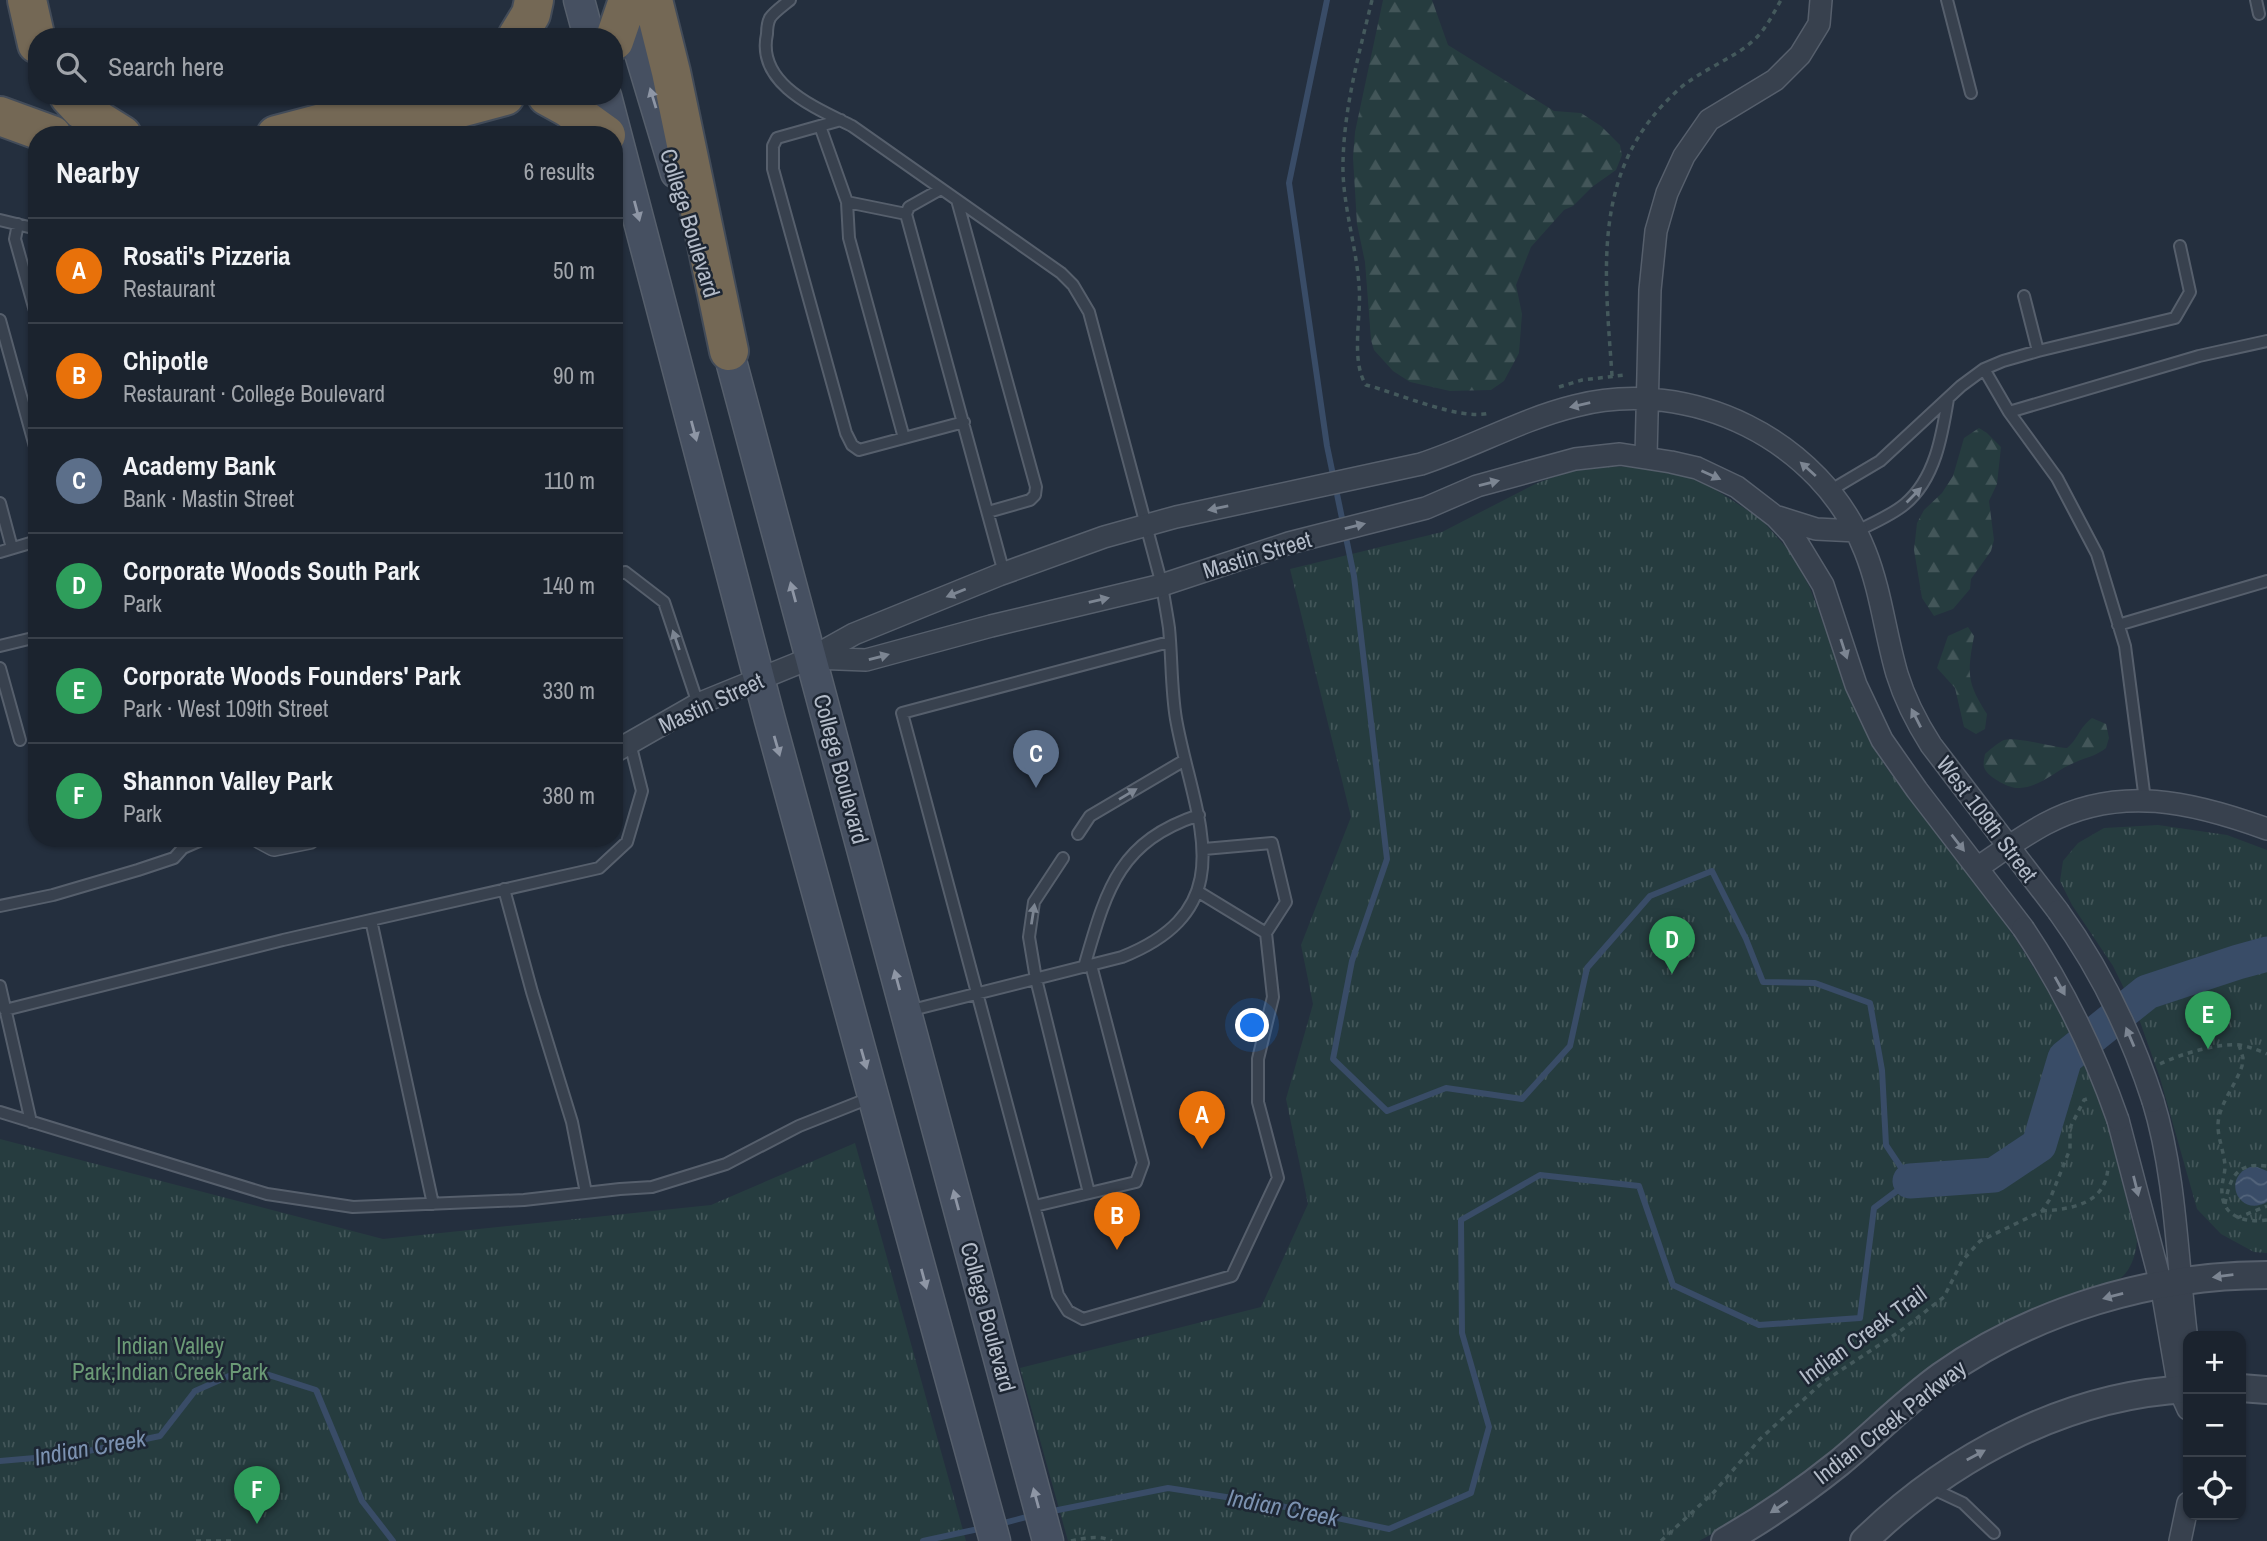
<!DOCTYPE html>
<html lang="en">
<head>
<meta charset="utf-8">
<style>
  body { margin:0; font-family:"Archivo Narrow",sans-serif; background:#282f3a; color:#f1f3f6 }
  .controls { position:absolute; right:21px; bottom:21px; display:grid; overflow:hidden; border-radius:14px; box-shadow:0 2px 5px #0004 }
  .controls button { width:63px; height:63px; display:grid; place-items:center; padding:0; border:0; border-bottom:2px solid #39404a; background:#1b232e; color:#f1f3f6; font:35px sans-serif }
  .you { position:absolute; left:1253px; top:1026px; width:24px; height:24px; margin:-18px; border:5px solid #fff; border-radius:50%; background:#1a73e8; box-shadow:0 0 0 10px #1a73e833 }
  .badge { display:grid; place-items:center; width:46px; height:46px; border-radius:50%; background:#8ab4f8; color:#fff; font-size:23px; font-weight:700 }
  .pin { position:absolute; translate:-50% -58px; filter:drop-shadow(0 2px 4px #0008) }
  .pin::after { content:''; position:absolute; top:37px; width:24px; height:21px; background:inherit; clip-path:polygon(0 0,100% 0,50% 100%) }
  .list { margin:0; padding:0; list-style:none }
  h2 { display:flex; justify-content:space-between; align-items:center; height:91px; margin:0; padding:0 28px; font-size:30px }
  h2 small { font-size:23px; font-weight:400; color:#a0a4aa }
  .list li { display:grid; grid-template-columns:46px 1fr auto; gap:21px; align-items:center; box-sizing:border-box; height:105px; padding:0 28px; border-top:2px solid #39404a }
  .list b { display:block; font-size:26px; white-space:nowrap }
  .list p { margin:0; font-size:23px; white-space:nowrap; color:#a0a4aa }
  .list em { font-size:23px; font-style:normal; color:#a0a4aa }
  .icon { flex:none; width:38px; height:38px; fill:none; stroke:currentColor; stroke-width:2; stroke-linecap:round; stroke-linejoin:round }
  .map { position:relative; flex:none; width:2267px; height:1541px; overflow:hidden }
  .search { position:absolute; background:#1b232e; box-shadow:0 2px 5px #0004; left:28px; top:28px; width:595px; height:77px; display:flex; align-items:center; gap:18px; box-sizing:border-box; padding:0 24px; border-radius:28px; color:#a0a4aa; font-size:26px }
  .panel { position:absolute; background:#1b232e; box-shadow:0 2px 5px #0004; left:28px; top:126px; width:595px; height:721px; border-radius:28px }
  .map>svg:first-child { display:block }
  .forest { fill:url(#forest-firs) }
  .park { fill:url(#park-tufts) }
  .water { fill:url(#water-waves) }
  .lines { fill:none; stroke-linecap:round; stroke-linejoin:round }
  .stream { stroke:#394c67; stroke-width:6 }
  .river { stroke:#394c67; stroke-width:35 }
  .service-casing { stroke:#565f6c; stroke-width:14 }
  .minor-casing { stroke:#565f6c; stroke-width:24 }
  .tertiary-casing { stroke:#565f6c; stroke-width:30 }
  .secondary-casing { stroke:#565f6c; stroke-width:33 }
  .motorway-casing { stroke:#434c59; stroke-width:42 }
  .path { stroke:#44595c; stroke-width:3.5; stroke-dasharray:5 5; stroke-linecap:butt }
  .service { stroke:#38414e; stroke-width:10 }
  .minor { stroke:#38414e; stroke-width:21 }
  .tertiary { stroke:#38414e; stroke-width:26 }
  .secondary { stroke:#465061; stroke-width:30 }
  .motorway { stroke:#746855; stroke-width:38 }
  .minor-bridge-casing { stroke:#565f6c; stroke-width:24; stroke-linecap:butt }
  .minor-bridge { stroke:#38414e; stroke-width:21 }
  .oneway { fill:#8e96a5 }
  .oneway2 { fill:#7c8592 }
  .labels { text-anchor:middle; stroke-width:5; stroke-linejoin:round; paint-order:stroke }
  .street-label { font-size:23px; fill:#b4bcc9; stroke:#1d2633 }
  .park-label { font-size:23px; fill:#6b9a76; stroke:#1d2633 }
  .water-label { font-size:24px; font-style:italic; fill:#7c92b1; stroke:#1d2633 }
</style>
</head>
<body>
<div class="map">
<svg width="2267" height="1541" viewBox="0 0 2267 1541">
  <defs>
    <pattern id="forest-firs" width="22" height="20" patternUnits="userSpaceOnUse" patternTransform="scale(1.75)"><rect width="22" height="20" fill="#263c3f"/><path d="M5 1l3.5 6h-7zM16 11l3.5 6h-7z" fill="#435659"/></pattern>
    <pattern id="park-tufts" width="24" height="20" patternUnits="userSpaceOnUse" patternTransform="scale(1.75)"><rect width="24" height="20" fill="#263c3f"/><path d="M3 7l-1-3M5 7V3M7 7l1-3M15 17l-1-3M17 17v-4M19 17l1-3" fill="none" stroke="#435659"/></pattern>
    <pattern id="water-waves" width="16" height="10" patternUnits="userSpaceOnUse" patternTransform="scale(1.75)"><rect width="16" height="10" fill="#394c67"/><path d="M0 5q4-4 8 0t8 0" fill="none" stroke="#53647b"/></pattern>
  </defs>
  <rect width="100%" height="100%" fill="#242f3e"/>
  <path class="forest" d="M1383,0H1432L1448,45L1554,111L1581,113L1601,126L1620,145L1622,155L1616,170L1592,187L1573,206L1564,210L1531,247L1516,285L1522,314L1519,353L1504,381L1491,390L1450,391L1410,382L1393,371L1374,350L1371,340L1365,262L1357,224L1353,158L1355,132Z
    M1979,428L1987,433L2001,447L1997,484L1989,501L1994,540L1991,551L1971,579L1970,589L1953,609L1934,616L1922,598L1914,550L1917,523L1924,510L1942,493L1953,476L1964,438Z
    M1968,627L1974,636C1967,675 1967,682 1987,714L1985,729L1976,734L1964,727L1955,688L1937,668L1948,636Z
    M2092,718L2106,724L2109,738L2106,748C2096,756 2087,757 2076,762C2057,769 2041,787 2020,788C2010,789 1992,779 1986,771C1982,766 1984,760 1985,754C1990,750 1997,743 2004,740C2016,736 2051,747 2067,748C2079,738 2078,729 2092,718Z"/>
  <path class="park" d="M1607,466L1665,469L1699,479L1761,519L1792,554L1810,588L1860,722L1885,766L1985,895L2015,938L2056,1004L2071,1034L2091,1075L2108,1126L2137,1241C2132,1289 2101,1288 2062,1301L1750,1513L1699,1541H1068L1020,1368L1261,1307L1308,1204L1286,1099L1313,1004L1301,945L1351,817L1290,569L1442,532L1535,484L1567,472Z
    M2158,825L2227,835L2267,850V1253L2254,1252L2221,1234L2197,1209L2160,1078L2139,1019L2113,966L2072,905L2060,881L2063,861L2078,843L2104,828Z
    M0,1139L383,1239L711,1205L855,1143L966,1541H0Z"/>
  <path class="water" d="M2250,1167H2257L2267,1171V1202C2239,1218 2221,1178 2250,1167Z"/>
  <g class="lines">
    <path class="stream" d="M0,1461L69,1455L160,1436L195,1391L247,1368L316,1390L362,1501L393,1541
      M1048,1512L1168,1488L1271,1504L1389,1529L1471,1493L1489,1427L1462,1333L1461,1220L1540,1175L1639,1186L1673,1285L1759,1325L1860,1318L1874,1208L1910,1181L1886,1145L1882,1070L1870,1003L1815,983L1763,982L1746,939L1712,871L1650,896L1587,968L1570,1046L1522,1099L1446,1088L1387,1111L1333,1059L1352,961L1387,859L1354,576L1327,446L1289,183L1327,0
      M1000,1524L1034,1515
      M923,1541L983,1528"/>
    <path class="river" d="M1910,1181L1994,1175L2039,1145L2065,1058L2147,992L2238,962L2267,954"/>
    <g class="service-casing">
      <path id="service" d="M790,0C784,5 774,12 770,18C768,22 767,30 767,34C756,84 816,108 852,126L1061,273L1073,285L1089,312L1162,585C1164,599 1167,614 1169,628C1172,658 1171,689 1176,719C1193,816 1248,907 1122,957L908,1011
        M1947,0L1971,93
        M2256,0L2259,14
        M841,120L777,138L773,146V169L846,433L852,445L859,450L964,422
        M820,126L847,202L849,238L904,438
        M941,189L909,207L906,214L1004,573
        M957,200L1036,487L1035,495L1030,500L988,512
        M847,202L906,214
        M0,220L37,229
        M18,224L15,239L37,318
        M2024,296L2038,351
        M0,320L37,454
        M1984,369L2009,412L2057,478L2097,554L2125,646L2145,800
        M2009,412L2199,356L2267,341
        M1831,490L1880,461L1961,386L1984,369L2003,361L2038,351L2175,318L2190,292L2180,246
        M0,503L12,548
        M1857,531C1873,523 1892,515 1905,504C1935,479 1942,436 1948,399
        M0,552L37,541
        M614,575L625,572L664,602L698,704
        M2118,625L2267,581
        M1169,642L902,713L1058,1295L1068,1311L1083,1319L1232,1276L1278,1178L1258,1102V1059L1273,997L1266,933L1197,891
        M0,646L37,637
        M0,668L20,740
        M1078,834L1090,816L1185,760
        M1204,849L1272,843L1286,902L1266,933
        M1063,858L1034,902L1029,937L1036,979L1089,1193
        M504,889L532,992L572,1122L586,1193
        M0,906L53,895L138,870L174,858L183,848L206,838
        M371,920L433,1204
        M1084,967C1106,892 1117,842 1199,815
        M0,986L31,1122
        M5,1010L283,940L599,868L627,842L642,791L630,743
        M0,1112L267,1194L353,1207L524,1200L620,1189L652,1187L726,1164L799,1126L872,1097
        M1035,1206L1136,1182L1143,1163L1091,965
        M1929,1487L1963,1503L1994,1533"/>
    </g>
    <g class="minor-casing">
      <path id="minor" d="M1646,457L1650,290L1656,231L1667,193L1684,156L1709,120L1775,80L1800,55L1819,24L1821,0
        M1778,517L1816,529L1857,531
        M813,658L866,660L991,626L1162,585L1289,543L1426,508L1477,486L1575,459L1620,454L1671,462L1697,468L1737,487L1776,517L1792,534L1823,585L1856,685L1882,740L1917,790L2023,928
        M614,752L698,704L811,658L854,634L999,575L1104,537L1176,517L1421,464C1473,447 1522,419 1575,406C1691,376 1821,440 1865,551C1881,591 1885,633 1897,674C1905,700 1917,723 1931,745L2058,911
        M261,838L274,845L309,838
        M1977,868C1999,853 2021,837 2045,824C2119,784 2193,802 2267,829
        M2153,1101C2177,1179 2177,1267 2188,1348
        M2118,1120L2161,1284L2179,1389L2188,1409
        M2180,1541L2188,1503"/>
    </g>
    <g class="tertiary-casing">
      <path id="tertiary" d="M2241,1388L2267,1390
        M1725,1541C1765,1518 1803,1492 1839,1463C1873,1435 1905,1402 1941,1376C2034,1310 2153,1275 2267,1275
        M1864,1541C1950,1457 2066,1395 2188,1389"/>
    </g>
    <g class="secondary-casing">
      <path id="secondary" d="M579,0L589,37
        M624,0L676,173
        M606,96L770,720L995,1541
        M723,331L1048,1541"/>
    </g>
    <g class="motorway-casing">
      <path id="motorway" d="M27,0L37,44
        M653,0L671,72L729,351
        M517,37L531,14L534,0
        M614,41L626,6
        M69,96L82,110L122,135
        M547,96L567,107L606,135
        M0,116L52,135
        M397,125L505,96
        M276,135L424,96"/>
    </g>
    <path class="path" d="M1372,0C1359,54 1344,107 1343,163C1342,203 1356,244 1359,285C1362,314 1350,360 1366,385C1398,393 1459,421 1490,413
      M1612,376C1605,270 1590,169 1678,90C1700,70 1732,60 1754,40C1766,29 1773,14 1781,0
      M1559,387L1582,380L1625,375
      M2239,1045L2243,1058L2242,1066C2236,1084 2223,1099 2219,1117C2215,1133 2224,1149 2225,1166C2225,1175 2221,1184 2222,1193C2223,1218 2247,1223 2267,1220
      M2160,1064C2180,1054 2218,1043 2240,1045C2250,1047 2258,1050 2267,1054
      M2225,1204C2230,1177 2237,1162 2267,1166
      M2042,1211C2072,1209 2106,1204 2108,1167
      M2237,1218L2267,1206
      M196,1541H236
      M1071,1541C1085,1538 1099,1535 1112,1541
      M1661,1541L1714,1492L1760,1439L1823,1382L1899,1332L1944,1297L1962,1261L1980,1241L2042,1211L2050,1199L2070,1149V1128L2084,1100L2090,1098"/>
    <use href="#service" class="service"/>
    <use href="#minor" class="minor"/>
    <use href="#tertiary" class="tertiary"/>
    <use href="#secondary" class="secondary"/>
    <use href="#motorway" class="motorway"/>
    <g class="minor-bridge-casing">
      <path id="minor-bridge" d="M2058,911C2100,969 2131,1033 2153,1101
        M2023,928C2064,989 2094,1051 2118,1120"/>
    </g>
    <use href="#minor-bridge" class="minor-bridge"/>
  </g>
  <defs><path id="oneway-solid" d="M-6-.8H1V-3.2L6.5 0L1 3.2V.8H-6Z" transform="scale(1.75)"/></defs>
  <g class="oneway">
    <use href="#oneway-solid" transform="translate(653 98) rotate(-107)"/>
    <use href="#oneway-solid" transform="translate(637 211) rotate(75)"/>
    <use href="#oneway-solid" transform="translate(694 431) rotate(75)"/>
    <use href="#oneway-solid" transform="translate(793 592) rotate(-105)"/>
    <use href="#oneway-solid" transform="translate(777 746) rotate(74)"/>
    <use href="#oneway-solid" transform="translate(897 980) rotate(-105)"/>
    <use href="#oneway-solid" transform="translate(864 1059) rotate(74)"/>
    <use href="#oneway-solid" transform="translate(956 1200) rotate(-105)"/>
    <use href="#oneway-solid" transform="translate(924 1279) rotate(75)"/>
    <use href="#oneway-solid" transform="translate(1036 1498) rotate(-105)"/>
  </g>
  <g class="oneway2">
    <use href="#oneway-solid" transform="translate(1580 405) rotate(167)"/>
    <use href="#oneway-solid" transform="translate(1808 469) rotate(-138)"/>
    <use href="#oneway-solid" transform="translate(1711 475) rotate(24)"/>
    <use href="#oneway-solid" transform="translate(1489 483) rotate(-14)"/>
    <use href="#oneway-solid" transform="translate(1914 495) rotate(-45)"/>
    <use href="#oneway-solid" transform="translate(1218 508) rotate(168)"/>
    <use href="#oneway-solid" transform="translate(1355 526) rotate(-14)"/>
    <use href="#oneway-solid" transform="translate(956 593) rotate(158)"/>
    <use href="#oneway-solid" transform="translate(1099 600) rotate(-13)"/>
    <use href="#oneway-solid" transform="translate(676 640) rotate(-109)"/>
    <use href="#oneway-solid" transform="translate(1844 649) rotate(72)"/>
    <use href="#oneway-solid" transform="translate(879 657) rotate(-15)"/>
    <use href="#oneway-solid" transform="translate(1916 718) rotate(-117)"/>
    <use href="#oneway-solid" transform="translate(1128 794) rotate(-31)"/>
    <use href="#oneway-solid" transform="translate(1958 843) rotate(52)"/>
    <use href="#oneway-solid" transform="translate(1033 914) rotate(-81)"/>
    <use href="#oneway-solid" transform="translate(2060 986) rotate(61)"/>
    <use href="#oneway-solid" transform="translate(2130 1037) rotate(-113)"/>
    <use href="#oneway-solid" transform="translate(2136 1186) rotate(76)"/>
    <use href="#oneway-solid" transform="translate(2223 1276) rotate(173)"/>
    <use href="#oneway-solid" transform="translate(2113 1296) rotate(165)"/>
    <use href="#oneway-solid" transform="translate(1976 1455) rotate(-28)"/>
    <use href="#oneway-solid" transform="translate(1779 1507) rotate(146)"/>
  </g>
  <g class="labels">
    <g class="street-label">
      <text transform="translate(690 223) rotate(73)" y="8">College Boulevard</text>
      <text transform="translate(1257 555) rotate(-17)" y="8">Mastin Street</text>
      <text transform="translate(711 703) rotate(-25)" y="8">Mastin Street</text>
      <text transform="translate(841 769) rotate(75)" y="8">College Boulevard</text>
      <text transform="translate(1987 819) rotate(53)" y="8">West 109th Street</text>
      <text transform="translate(988 1317) rotate(75)" y="8">College Boulevard</text>
      <text transform="translate(1863 1335) rotate(-36)" y="8">Indian Creek Trail</text>
      <text transform="translate(1890 1422) rotate(-38)" y="8">Indian Creek Parkway</text>
    </g>
    <g class="park-label">
      <text x="170" y="1354">Indian Valley<tspan x="170" dy="26">Park;Indian Creek Park</tspan></text>
    </g>
    <g class="water-label">
      <text transform="translate(90 1448) rotate(-10)" y="8">Indian Creek</text>
      <text transform="translate(1283 1508) rotate(11)" y="8">Indian Creek</text>
    </g>
  </g>
</svg>
<div class="controls">
<button>+</button>
<button>−</button>
<button><svg class="icon" aria-label="locate" viewBox="0 0 24 24"><circle cx="12" cy="12" r="6"/><path d="M12 2v4M12 18v4M2 12h4M18 12h4"/></svg></button>
</div>
<div class="you"></div>
<div class="pin badge" style="left:1202px;top:1149px;background:#e8710a">A</div>
<div class="pin badge" style="left:1117px;top:1250px;background:#e8710a">B</div>
<div class="pin badge" style="left:1036px;top:788px;background:#5c6f8a">C</div>
<div class="pin badge" style="left:1672px;top:974px;background:#2e9e5b">D</div>
<div class="pin badge" style="left:2208px;top:1049px;background:#2e9e5b">E</div>
<div class="pin badge" style="left:257px;top:1524px;background:#2e9e5b">F</div>
<div class="search"><svg class="icon" aria-label="search" viewBox="0 0 24 24"><circle cx="10" cy="10" r="6"/><path d="M15 15l6 6"/></svg>Search here</div>
<section class="panel">
<h2>Nearby<small>6 results</small></h2>
<ul class="list">
<li><span class="badge" style="background:#e8710a">A</span><div><b>Rosati's Pizzeria</b><p>Restaurant</p></div><em>50 m</em></li>
<li><span class="badge" style="background:#e8710a">B</span><div><b>Chipotle</b><p>Restaurant · College Boulevard</p></div><em>90 m</em></li>
<li><span class="badge" style="background:#5c6f8a">C</span><div><b>Academy Bank</b><p>Bank · Mastin Street</p></div><em>110 m</em></li>
<li><span class="badge" style="background:#2e9e5b">D</span><div><b>Corporate Woods South Park</b><p>Park</p></div><em>140 m</em></li>
<li><span class="badge" style="background:#2e9e5b">E</span><div><b>Corporate Woods Founders' Park</b><p>Park · West 109th Street</p></div><em>330 m</em></li>
<li><span class="badge" style="background:#2e9e5b">F</span><div><b>Shannon Valley Park</b><p>Park</p></div><em>380 m</em></li>
</ul>
</section>
</div>
</body>
</html>
